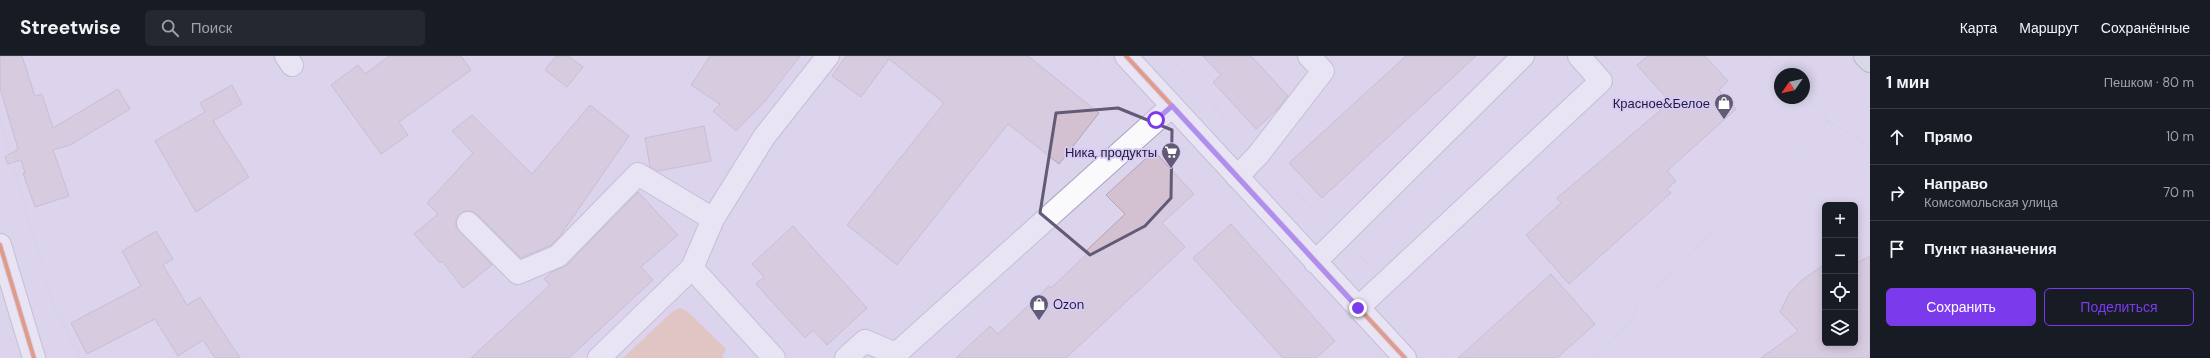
<!DOCTYPE html>
<html lang="ru">
<head>
<meta charset="utf-8">
<style>
  body { margin:0; font-family:"DM Sans",sans-serif; background:#242831; color:#f1f3f6 }
  .controls { position:absolute; right:12px; bottom:12px; display:grid; overflow:hidden; border-radius:6px; box-shadow:0 2px 10px #0003 }
  .controls button { width:36px; height:36px; display:grid; place-items:center; padding:0; border:0; border-bottom:1px solid #363941; background:#171b24; color:#f1f3f6; font:20px sans-serif }
  .compass { position:absolute; left:1774px; top:12px; width:36px; height:36px; border-radius:50%; background:#171b24; box-shadow:0 2px 10px #0003; rotate:236deg }
  .stop { position:absolute; width:12px; height:12px; margin:-9px; border:3px solid #7c3aed; border-radius:50%; background:#fff }
  .stop.end { background:#7c3aed; border-color:#fff; box-shadow:0 1px 4px #0008 }
  .list { margin:0; padding:0; list-style:none }
  h2 { display:flex; justify-content:space-between; align-items:center; height:52px; margin:0; padding:0 16px; font-size:17px }
  h2 small { font-size:13px; font-weight:400; color:#9ea1a6 }
  .list li { display:grid; grid-template-columns:26px 1fr auto; gap:12px; align-items:center; box-sizing:border-box; height:56px; padding:0 16px; border-top:1px solid #363941 }
  .list b { display:block; font-size:15px; white-space:nowrap }
  .list p { margin:0; font-size:13px; white-space:nowrap; color:#9ea1a6 }
  .list em { font-size:13px; font-style:normal; color:#9ea1a6 }
  .actions { display:flex; gap:8px; padding:12px 16px }
  .actions a { flex:1; padding:9px 0; border:1px solid #7c3aed; border-radius:6px; text-align:center; font-size:14px; color:#7c3aed }
  .actions .main { background:#7c3aed; color:#fff }
  .icon { flex:none; width:22px; height:22px; fill:none; stroke:currentColor; stroke-width:2; stroke-linecap:round; stroke-linejoin:round }
  .map { position:relative; flex:none; width:1870px; height:302px; overflow:hidden }
  header { display:flex; align-items:center; gap:24px; box-sizing:border-box; height:56px; padding:0 20px; background:#171b24; border-bottom:1px solid #363941 }
  header strong { font-size:19px }
  nav { display:flex; gap:22px; margin-inline-start:auto; font-size:14px }
  .search { width:280px; height:36px; background:#242831; display:flex; align-items:center; gap:10px; box-sizing:border-box; padding:0 14px; border-radius:6px; color:#9ea1a6; font-size:15px }
  main { display:flex }
  aside { flex:1; background:#171b24 }
  .map>svg:first-child { display:block }
  .green { fill:#e9b394 }
  .building { fill:#d3c0d1; stroke:#b6a3b3 }
  .lines { fill:none; stroke-linecap:round; stroke-linejoin:round }
  .minor-casing { stroke:#aba4bc; stroke-width:24 }
  .major-casing { stroke:#87919c; stroke-width:24 }
  .path { stroke:#d3d1d9; stroke-width:2.5; stroke-dasharray:2 2; stroke-linecap:butt }
  .minor { stroke:#faf9fc; stroke-width:22 }
  .major { stroke:#d7dee0; stroke-width:22 }
  .cycleway-casing { stroke:#d6caf7; stroke-width:6 }
  .cycleway { stroke:#e8590c; stroke-width:4 }
  .route { stroke:#7c3aed; stroke-width:5 }
  .marked { fill:none; stroke:#635a75; stroke-width:3; stroke-linejoin:round }
  .labels { text-anchor:middle; stroke-width:3.5; stroke-linejoin:round; paint-order:stroke }
  .poi-label { font-size:13px; fill:#221935; stroke:#d6caf7; text-anchor:end }
</style>
</head>
<body>
<header>
<strong>Streetwise</strong>
<div class="search"><svg class="icon" aria-label="search" viewBox="0 0 24 24"><circle cx="10" cy="10" r="6"/><path d="M15 15l6 6"/></svg>Поиск</div>
<nav><a>Карта</a><a>Маршрут</a><a>Сохранённые</a></nav>
</header>
<main>
<div class="map">
<svg width="1870" height="302" viewBox="0 0 1870 302">
  <rect width="100%" height="100%" fill="#dbd4ec"/>
  <path class="green" d="M680,252L687,255L726,293L722,300L724,302H623L673,255Z"/>
  <path class="building" d="M0,0H22L35,40L42,38L53,72L118,33L130,53L70,89L53,94L69,140L35,151L23,117H25L21,104L8,108L5,101L18,93L0,32Z
    M389,0H461L471,14L399,66L408,79L381,98L331,29L358,9L365,18Z
    M556,0H568L583,11L567,31L545,14Z
    M710,0H800L766,44L736,75L713,55L720,48L691,29Z
    M846,0H1028L1099,57L1059,108L1008,68L897,209L847,169L944,47L889,3L861,41L832,20Z
    M1203,0H1251L1288,40L1278,53L1256,73L1213,26L1221,19Z
    M1406,0H1476L1322,142L1289,107Z
    M1648,0H1705L1728,25L1719,34L1736,53L1667,115L1676,125L1667,133L1671,137L1569,228L1526,179L1561,147L1557,142L1670,46L1637,9Z
    M232,29L242,48L213,65L249,121L196,156L155,85L205,56L200,47Z
    M590,49L629,80L560,180L551,189L521,202L477,158L471,155H464L456,163V171L492,209L463,232L442,205L440,207L414,178L438,158L427,147L473,97L452,75L472,59L532,118Z
    M704,70L711,105L658,115L650,111L645,82Z
    M1154,95L1194,138L1162,167L1185,191L1066,302H956L990,270L998,278L1049,230L1051,232L1089,196L1087,194L1125,158L1106,139Z
    M638,136L678,179L641,211L653,224L569,302H471L550,229L544,223L552,216L567,209Z
    M1231,168L1335,285L1316,302H1283L1193,202Z
    M793,170L867,252L827,289L813,274L805,282L756,228L764,221L752,208Z
    M156,175L173,203L163,209L187,249L200,241L240,302H215L203,284L178,300L155,263L87,298L71,267L141,230L122,195Z
    M1870,200V302H1761L1798,275L1780,256L1790,236L1802,224L1825,208V287H1855V208Z
    M1551,218L1595,268L1557,302H1458Z"/>
  <g class="lines">
    <g class="minor-casing">
      <path id="minor" d="M286,0L292,9
        M1126,0L1405,302
        M1237,121L1258,99L1323,15L1309,0
        M468,167L518,217L558,200L638,118L713,163
        M0,189L34,302
        M1315,206L1523,0
        M692,212L774,302
        M1358,252L1601,25L1579,0
        M599,302L692,212L713,163L764,81L828,0
        M846,302L865,285L896,298L1172,50"/>
    </g>
    <g class="major-casing">
      <path id="major" d="M1865,0L1870,5"/>
    </g>
    <path class="path" d="M1093,0L1102,10
      M1170,0L1242,81
      M1769,0L1786,18
      M688,18L701,0
      M0,64L53,248L80,302
      M1829,65L1870,91
      M1276,116L1324,162
      M1358,197L1368,208
      M1400,246L1447,302
      M1593,302L1627,270L1639,247L1829,65L1804,38"/>
    <use href="#minor" class="minor"/>
    <use href="#major" class="major"/>
    <g class="cycleway-casing">
      <path id="cycleway" d="M1126,0L1405,302
        M0,189L34,302"/>
    </g>
    <use href="#cycleway" class="cycleway"/>
  </g>
  <g class="lines">
    <path class="route" d="M1156,64L1172,50L1358,252"/>
  </g>
  <path d="M0 0H1870V302H0ZM1118,52L1172,74L1171,142L1145,170L1090,199L1040,157L1056,57Z" fill="#dbd4ec" fill-opacity=".55" fill-rule="evenodd"/>
  <path class="marked" d="M1118,52L1172,74L1171,142L1145,170L1090,199L1040,157L1056,57Z"/>
  <defs>
    <g id="shop-pin" transform="scale(1)"><path d="M0 17L-7.5 6A9.5 9.5 0 1 1 7.5 6Z" fill="#635a75" stroke="#d6caf7"/><path d="M-5-2.5h2.3a2.7 3.5 0 0 1 5.4 0H5L5.5 6h-11ZM-1.5-2.5h3a1.5 2.3 0 0 0-3 0Z" fill="#fff"/></g>
    <g id="supermarket-pin" transform="scale(1)"><path d="M0 17L-7.5 6A9.5 9.5 0 1 1 7.5 6Z" fill="#635a75" stroke="#d6caf7"/><path d="M-6-5.5h2.5l.6 2H6L4.5 2H-2.5L-4.4-4H-6ZM-1.5 3.2a1.3 1.3 0 1 0 .1 0ZM3 3.2a1.3 1.3 0 1 0 .1 0Z" fill="#fff"/></g>
  </defs>
  <g fill-rule="evenodd">
    <use href="#shop-pin" x="1724" y="47"/>
    <use href="#supermarket-pin" x="1171" y="96"/>
    <use href="#shop-pin" x="1039" y="248"/>
  </g>
  <g class="labels">
    <g class="poi-label">
      <text x="1710" y="52">Красное&amp;Белое</text>
      <text x="1157" y="101">Ника, продукты</text>
      <text x="1053" y="253" text-anchor="start">Ozon</text>
    </g>
  </g>
</svg>
<div class="controls">
<button>+</button>
<button>−</button>
<button><svg class="icon" aria-label="locate" viewBox="0 0 24 24"><circle cx="12" cy="12" r="6"/><path d="M12 2v4M12 18v4M2 12h4M18 12h4"/></svg></button>
<button><svg class="icon" aria-label="layers" viewBox="0 0 24 24"><path d="M12 4l9 5-9 5-9-5zM3 14l9 5 9-5"/></svg></button>
</div>
<svg class="compass" viewBox="-18 -18 36 36"><path d="M0-13l5 13h-10z" fill="#e53935"/><path d="M0 13l5-13h-10z" fill="#9ea1a6"/></svg>
<div class="stop" style="left:1156px;top:64px"></div>
<div class="stop end" style="left:1358px;top:252px"></div>
</div>
<aside>
<h2>1 мин<small>Пешком · 80 m</small></h2>
<ul class="list">
<li><svg class="icon" aria-label="ahead" viewBox="0 0 24 24"><path d="M12 20V5M6 11l6-6 6 6"/></svg><div><b>Прямо</b></div><em>10 m</em></li>
<li><svg class="icon" aria-label="right" viewBox="0 0 24 24"><path d="M7 20v-9h11M14 6l5 5-5 5"/></svg><div><b>Направо</b><p>Комсомольская улица</p></div><em>70 m</em></li>
<li><svg class="icon" aria-label="arrive" viewBox="0 0 24 24"><path d="M6 21V4h12l-3 4 3 4H6"/></svg><div><b>Пункт назначения</b></div></li>
</ul>
<div class="actions"><a class="main">Сохранить</a><a>Поделиться</a></div>
</aside>
</main>
</body>
</html>
